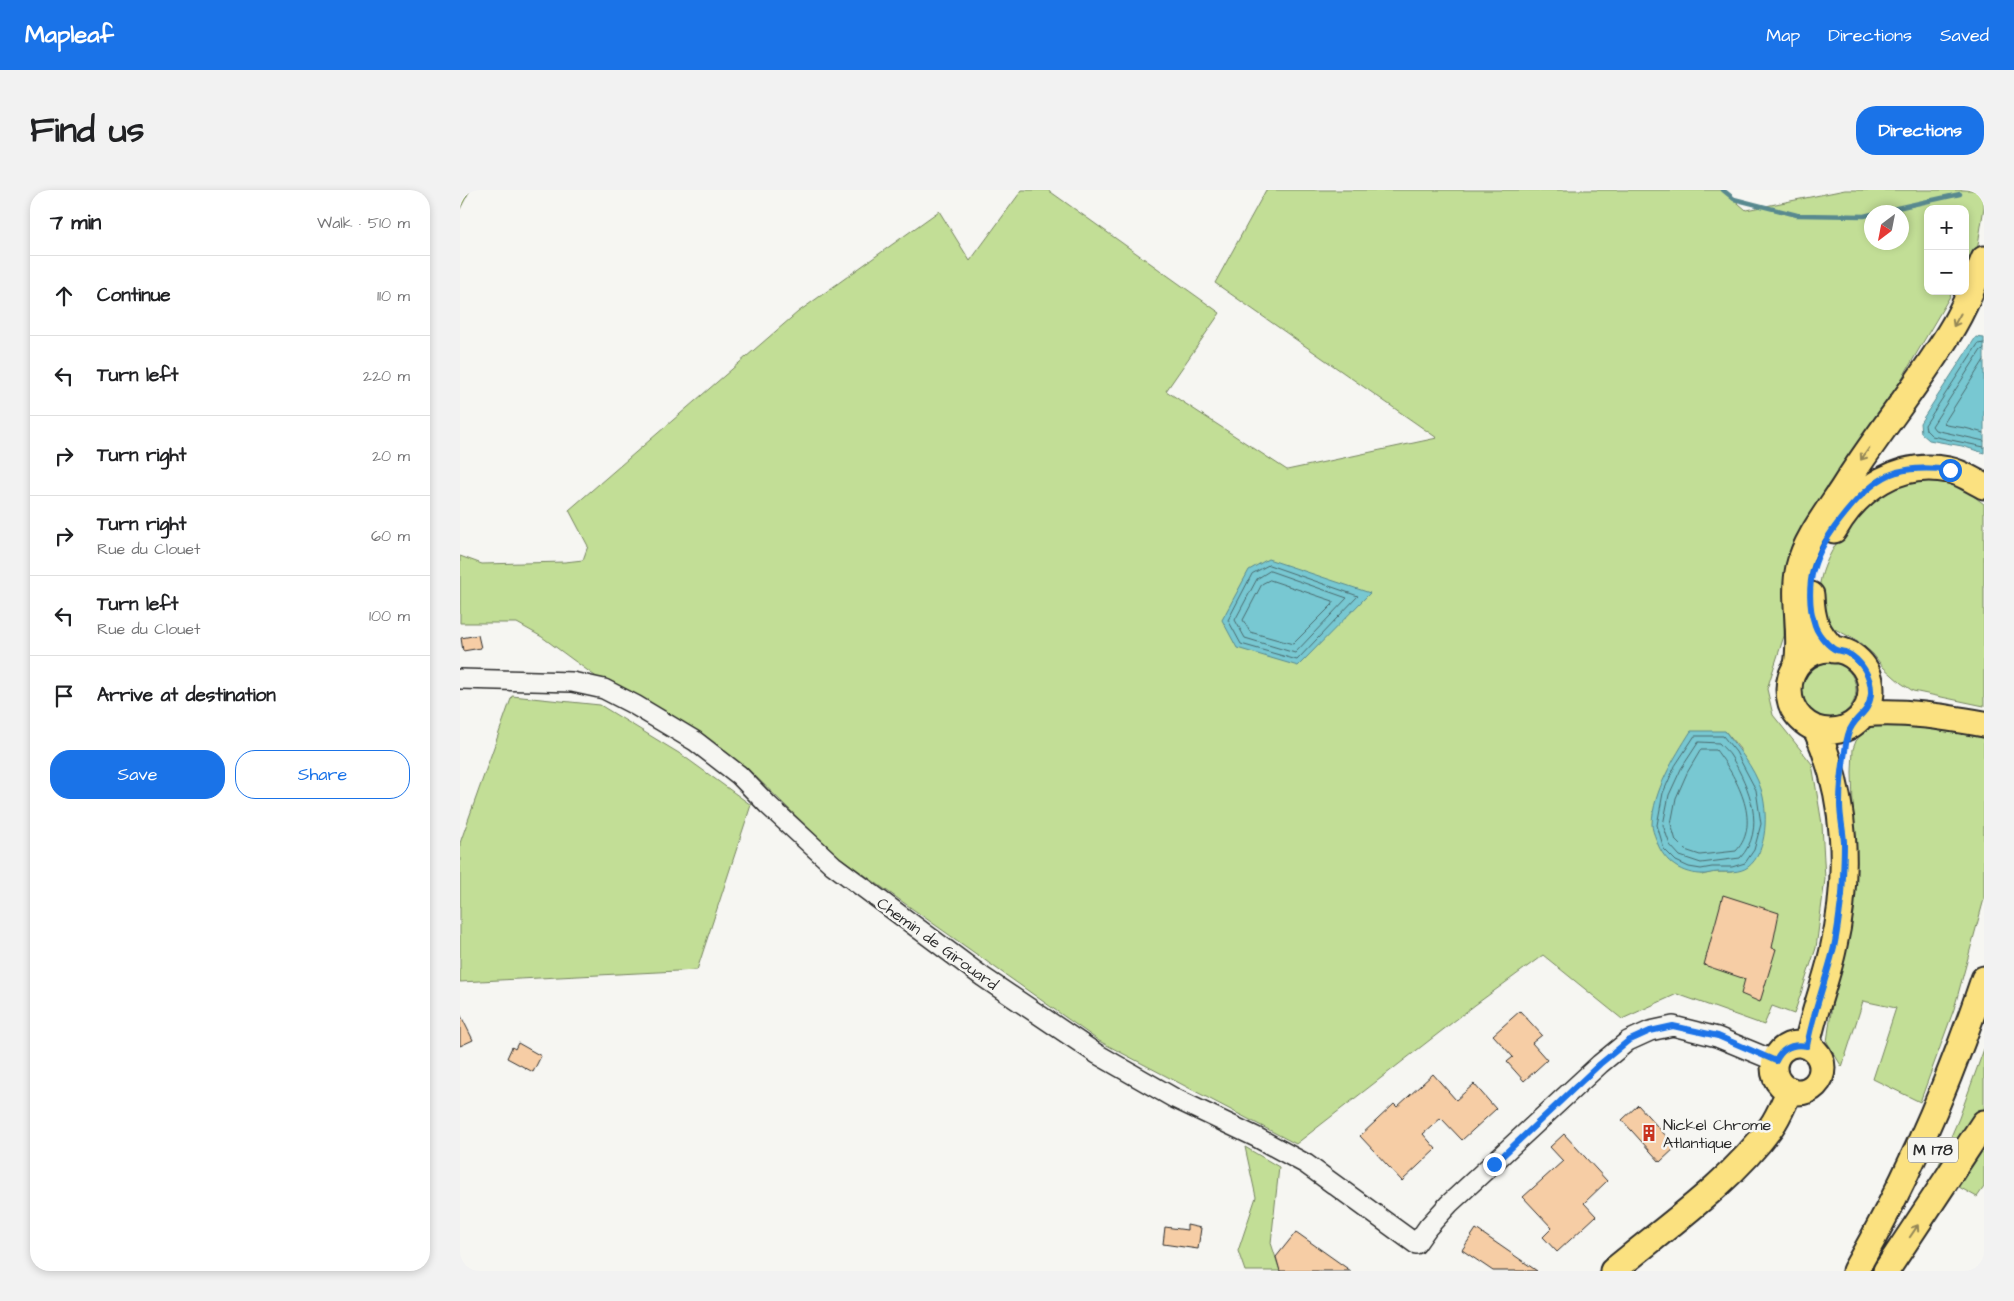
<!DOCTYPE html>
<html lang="en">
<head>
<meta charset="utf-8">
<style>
  body { margin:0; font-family:"Architects Daughter",sans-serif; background:#f2f2f2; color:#202124 }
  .controls { position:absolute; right:15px; top:15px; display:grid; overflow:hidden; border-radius:10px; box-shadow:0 2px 8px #0003 }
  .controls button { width:45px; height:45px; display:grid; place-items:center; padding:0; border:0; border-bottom:1px solid #e0e0e0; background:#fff; color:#202124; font:25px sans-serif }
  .compass { position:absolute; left:1404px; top:15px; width:45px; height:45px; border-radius:50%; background:#fff; box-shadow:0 2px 8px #0003; rotate:212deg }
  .stop { position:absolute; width:15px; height:15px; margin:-11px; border:4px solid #1a73e8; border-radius:50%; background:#fff }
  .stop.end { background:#1a73e8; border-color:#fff; box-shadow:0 1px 5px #0008 }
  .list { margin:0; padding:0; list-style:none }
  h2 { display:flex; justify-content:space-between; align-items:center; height:65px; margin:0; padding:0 20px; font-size:21px }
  h2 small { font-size:16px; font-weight:400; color:#757577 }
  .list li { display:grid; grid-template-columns:32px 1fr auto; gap:15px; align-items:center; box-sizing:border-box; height:80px; padding:0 20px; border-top:1px solid #e0e0e0 }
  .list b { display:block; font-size:19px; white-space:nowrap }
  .list p { margin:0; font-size:16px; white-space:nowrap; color:#757577 }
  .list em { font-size:16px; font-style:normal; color:#757577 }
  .actions { display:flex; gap:10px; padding:15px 20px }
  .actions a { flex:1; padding:11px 0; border:1px solid #1a73e8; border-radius:20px; text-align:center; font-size:18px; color:#1a73e8 }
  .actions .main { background:#1a73e8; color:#fff }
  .icon { flex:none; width:28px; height:28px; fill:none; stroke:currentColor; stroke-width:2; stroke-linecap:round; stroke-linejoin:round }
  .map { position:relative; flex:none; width:1524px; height:1081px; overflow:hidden; border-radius:20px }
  header { display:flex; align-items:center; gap:30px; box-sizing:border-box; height:70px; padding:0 25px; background:#1a73e8; color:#fff }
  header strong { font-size:24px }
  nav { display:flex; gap:28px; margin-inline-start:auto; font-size:18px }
  .intro { display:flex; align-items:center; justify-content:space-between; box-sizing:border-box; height:120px; padding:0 30px }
  h1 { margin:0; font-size:35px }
  .button { padding:12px 22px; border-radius:20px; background:#1a73e8; color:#fff; font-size:18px; font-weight:700 }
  main { display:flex; gap:30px; padding:0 30px }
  aside { flex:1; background:#fff; border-radius:20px; box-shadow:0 2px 8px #0003 }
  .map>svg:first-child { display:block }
  .green { fill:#c2de96; stroke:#768460; fill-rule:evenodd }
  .water { fill:#78c8d2; stroke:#59898f }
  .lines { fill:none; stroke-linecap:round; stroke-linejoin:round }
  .shore { stroke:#4a6a6e; stroke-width:1 }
  .stream { stroke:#59898f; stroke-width:4.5 }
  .building { fill:#f6cda5; stroke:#2b2b2b }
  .minor-casing { stroke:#2b2b2b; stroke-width:22 }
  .major-casing { stroke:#2b2b2b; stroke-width:29 }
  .minor { stroke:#f6f6f2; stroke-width:19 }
  .major { stroke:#fbe180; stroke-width:25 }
  .oneway { stroke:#938656 }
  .route { stroke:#1a73e8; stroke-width:6 }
  .labels { text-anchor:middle; stroke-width:5; stroke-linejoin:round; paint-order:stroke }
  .shield { fill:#f6f6f2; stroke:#686867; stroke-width:1 }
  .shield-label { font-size:15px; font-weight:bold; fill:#2b2b2b }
  .street-label { font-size:16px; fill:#2b2b2b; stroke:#f6f6f2 }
  .poi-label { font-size:16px; fill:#2b2b2b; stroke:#f6f6f2; text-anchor:start }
</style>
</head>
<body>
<header>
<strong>Mapleaf</strong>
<nav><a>Map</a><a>Directions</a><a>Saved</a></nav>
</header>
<div class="intro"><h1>Find us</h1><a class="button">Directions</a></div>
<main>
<aside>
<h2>7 min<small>Walk · 510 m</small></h2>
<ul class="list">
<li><svg class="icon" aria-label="ahead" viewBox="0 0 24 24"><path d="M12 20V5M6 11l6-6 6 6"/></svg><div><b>Continue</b></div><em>110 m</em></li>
<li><svg class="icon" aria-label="left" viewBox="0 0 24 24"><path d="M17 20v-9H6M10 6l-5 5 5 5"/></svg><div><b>Turn left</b></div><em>220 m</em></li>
<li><svg class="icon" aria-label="right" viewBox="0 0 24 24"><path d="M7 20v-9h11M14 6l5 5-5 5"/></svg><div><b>Turn right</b></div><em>20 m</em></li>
<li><svg class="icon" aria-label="right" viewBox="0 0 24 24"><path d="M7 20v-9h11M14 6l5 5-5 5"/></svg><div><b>Turn right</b><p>Rue du Clouet</p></div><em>60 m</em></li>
<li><svg class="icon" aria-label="left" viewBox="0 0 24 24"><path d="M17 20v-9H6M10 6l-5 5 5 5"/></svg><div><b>Turn left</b><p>Rue du Clouet</p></div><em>100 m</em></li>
<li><svg class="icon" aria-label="arrive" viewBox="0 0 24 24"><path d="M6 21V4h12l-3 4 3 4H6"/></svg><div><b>Arrive at destination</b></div></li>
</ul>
<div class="actions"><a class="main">Save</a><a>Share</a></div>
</aside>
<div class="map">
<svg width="1524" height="1081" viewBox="0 0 1524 1081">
  <rect width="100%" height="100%" fill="#f6f6f2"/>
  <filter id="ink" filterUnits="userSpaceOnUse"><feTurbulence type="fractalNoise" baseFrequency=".02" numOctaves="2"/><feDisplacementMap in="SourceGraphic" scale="10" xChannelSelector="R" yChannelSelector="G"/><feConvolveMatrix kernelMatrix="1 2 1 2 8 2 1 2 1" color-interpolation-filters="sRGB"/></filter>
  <g filter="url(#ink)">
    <path class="green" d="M0,0H10L0,19Z
      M562,0H588L760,123L706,201L827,280L977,248L755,93L806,0H1263L1286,20L1385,0H1524V17L1517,61L1505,81V19H1468V101H1493L1424,219L1365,302L1332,354L1324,386V446L1307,499L1313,525L1352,574L1362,634L1365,689L1356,758L1334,824L1312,816L1304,835L1217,804L1162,829L1083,765L1015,815L836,954L639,851L375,664L286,577L135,486L82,447L57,433H0V366L22,374L105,372L123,370L128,356L109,320L338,122L479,21L510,71ZM1412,22H1442V52H1412ZM1265,541L1280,559L1272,682H1253L1242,685Z
      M1473,291L1500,296L1524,314V516L1453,501L1441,493L1423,477L1413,464L1398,451L1369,436C1366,426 1360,413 1359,403C1359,368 1396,320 1425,303C1439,294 1456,292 1473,291Z
      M1340 500a28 28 0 1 1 56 0a28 28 0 1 1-56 0Z
      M52,506L140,515L222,565L291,615L237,780L0,792V653Z
      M1434,536L1473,539L1524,548V709L1494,819L1460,912L1413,889L1436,818L1403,811L1382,877L1367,852L1394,652L1392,582L1393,559L1396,551L1404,541L1412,537Z
      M1524,859V997L1517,1007L1481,987L1471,993L1499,928Z
      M785,957L819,977L811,1053L820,1081H785L778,1061L796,1007Z"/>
    <path class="water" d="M1516,147L1524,148V263L1502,256L1469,250L1461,243L1460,233Z
      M808,369L910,403L838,476L777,458L762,430L789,380Z
      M1231,541H1265C1278,559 1294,577 1301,599C1308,621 1308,662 1288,677C1280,683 1267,682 1258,682C1252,682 1246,685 1240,684C1218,683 1202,669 1196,649C1194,644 1192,639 1192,634C1193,601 1214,568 1231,541Z"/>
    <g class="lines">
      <path class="shore" d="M1524,153L1518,154L1465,235L1466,240L1472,246L1524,257
        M1524,159L1521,160L1472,236L1475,240L1524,251
        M1524,170L1484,233L1486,235L1505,238L1524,243
        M809,375L898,406L837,470L781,454L768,430L792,384Z
        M810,381L887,408L835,463L785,448L775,430L797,389Z
        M810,390L873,411V414L833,454L790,442L783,430L802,394Z
        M1235,546H1263L1276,562L1296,600L1301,634L1294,660L1285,673L1272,677H1252L1241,679L1229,677L1216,671L1204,659L1197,635L1203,603L1215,576Z
        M1239,552L1259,553C1263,558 1269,562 1272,568C1289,597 1307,639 1280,668L1241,673L1220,666L1210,655L1203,635L1209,605L1221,579Z
        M1241,560H1256C1275,585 1303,632 1276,661L1240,665L1225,660L1216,651L1211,634L1216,608L1227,583Z"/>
      <path class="stream" d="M1263,0L1274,9L1337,25L1404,26L1412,24
        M1419,22L1500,4"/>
    </g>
    <path class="building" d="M18,445L21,458L3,461L1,448Z
      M1263,705L1319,723L1312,758L1316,759L1300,812L1281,804L1285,789L1244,775Z
      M1060,821L1082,845L1072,853L1087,870L1064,891L1047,872L1053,867L1033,845Z
      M0,824L13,850L0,856Z
      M58,853L81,866L73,882L47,868L52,857L55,859Z
      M973,884L996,910L1014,894L1036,919L1002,950L981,928L963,944L976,959L942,991L900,946L934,914L937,917Z
      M1178,915L1216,957L1200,972L1162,930Z
      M1104,944L1147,991L1124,1013L1136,1026L1097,1062L1083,1047L1092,1038L1063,1007L1103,971L1090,957Z
      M727,1035L741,1038L738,1059L703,1054L705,1037L727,1040Z
      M1016,1039L1077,1081H1033L1002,1060Z
      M836,1042L891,1081H820L816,1067Z"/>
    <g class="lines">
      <g class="minor-casing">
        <path id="minor" d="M0,489L112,492L144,499L175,515L235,551L279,585L308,615L373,675L523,787L637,864L714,908L796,947L846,974L956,1054L968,1037L989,1014L1140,874L1168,851L1190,841L1213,836L1257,847L1315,871"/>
      </g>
      <g class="major-casing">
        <path id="major" d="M1374,340C1398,298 1439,270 1489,280C1501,282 1513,291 1524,296
          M1351,405C1352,430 1356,442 1374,460
          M1329 500a41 41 0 1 1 82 0a41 41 0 1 1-82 0Z
          M1337,475C1343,443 1332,409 1339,377C1345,350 1368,321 1383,298C1418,242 1461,192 1494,135C1506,114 1515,92 1524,69
          M1403,524C1443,520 1484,527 1524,534
          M1314 878a24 24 0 1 1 48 0a24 24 0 1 1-48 0Z
          M1347,856C1353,823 1366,792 1373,760C1390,686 1387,608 1356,539
          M1153,1081C1207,1036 1269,994 1311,937C1319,926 1324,912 1330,900
          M1395,1081C1448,988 1490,891 1524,789
          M1426,1081L1524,933"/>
      </g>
      <use href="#minor" class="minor"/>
      <use href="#major" class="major"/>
    </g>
    <defs><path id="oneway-shaft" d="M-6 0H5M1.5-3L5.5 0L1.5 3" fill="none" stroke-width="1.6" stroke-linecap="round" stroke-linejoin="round" transform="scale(1.25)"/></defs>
    <g class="oneway">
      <use href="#oneway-shaft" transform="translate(1497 130) rotate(119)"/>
      <use href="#oneway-shaft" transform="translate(1405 264) rotate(125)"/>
      <use href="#oneway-shaft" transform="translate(1454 1041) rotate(-56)"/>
    </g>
  </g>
  <g class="lines" filter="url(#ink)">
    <path class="route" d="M1034,974L1140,874L1168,851L1190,841L1213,836L1258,846L1316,871C1322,858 1332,853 1347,856C1353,823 1365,793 1373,761C1378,743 1379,723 1382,705C1383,688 1384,669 1384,652C1383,639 1380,627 1380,614C1380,596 1382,579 1385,561C1386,553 1387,543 1392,536C1399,524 1409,523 1411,504C1412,487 1401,469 1385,462C1381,461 1377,461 1374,459C1366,454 1356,442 1354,432C1349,417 1349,395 1353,380C1362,347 1404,292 1437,282C1455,277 1472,278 1490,280"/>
  </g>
  <defs>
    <g id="building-bare" transform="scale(1.35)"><path d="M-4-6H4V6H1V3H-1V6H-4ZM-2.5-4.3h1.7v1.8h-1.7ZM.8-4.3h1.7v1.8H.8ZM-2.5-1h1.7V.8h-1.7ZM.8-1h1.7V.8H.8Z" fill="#c8321e" stroke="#f6f6f2" stroke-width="2.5" paint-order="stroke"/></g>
  </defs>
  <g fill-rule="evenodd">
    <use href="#building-bare" x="1189" y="943"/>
  </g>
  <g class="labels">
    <rect class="shield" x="1448" y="947.5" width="50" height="25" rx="4"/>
    <g class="shield-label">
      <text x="1473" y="965">M 178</text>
    </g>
    <g class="street-label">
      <text transform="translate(478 753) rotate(36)" y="6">Chemin de Girouard</text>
    </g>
    <g class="poi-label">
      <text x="1203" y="940">Nickel Chrome<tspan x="1203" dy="18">Atlantique</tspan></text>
    </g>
  </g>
</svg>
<div class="controls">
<button>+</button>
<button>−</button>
</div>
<svg class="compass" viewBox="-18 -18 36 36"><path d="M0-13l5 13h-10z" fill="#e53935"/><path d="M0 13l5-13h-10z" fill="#757577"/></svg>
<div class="stop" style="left:1490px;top:280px"></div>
<div class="stop end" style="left:1034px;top:974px"></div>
</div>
</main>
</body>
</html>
